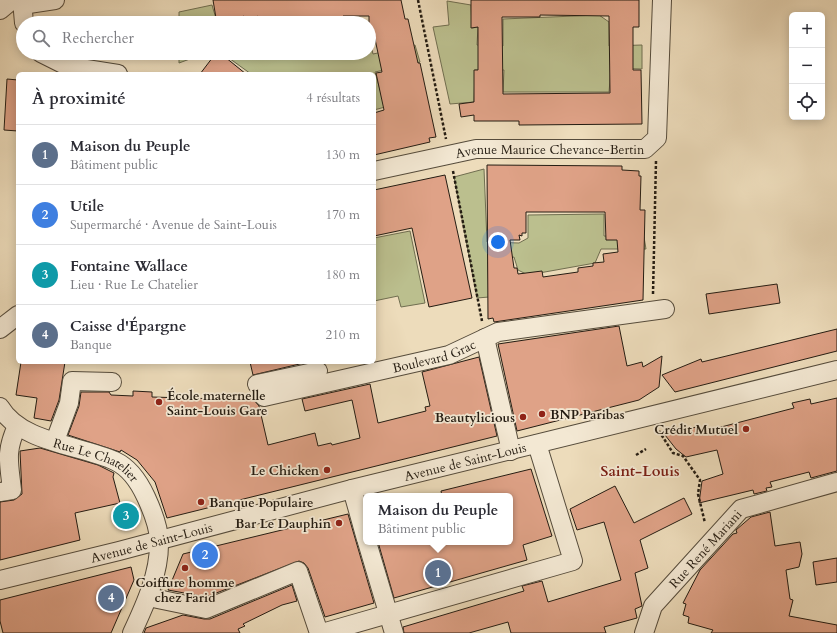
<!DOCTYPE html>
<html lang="fr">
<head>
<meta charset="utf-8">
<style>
  body { margin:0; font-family:Cardo,serif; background:#f2f2f3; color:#2b2b33 }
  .controls { position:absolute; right:12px; top:12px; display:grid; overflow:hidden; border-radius:6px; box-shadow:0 2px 10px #0003 }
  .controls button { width:36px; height:36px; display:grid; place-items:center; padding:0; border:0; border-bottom:1px solid #e1e1e2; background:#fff; color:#2b2b33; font:20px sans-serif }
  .you { position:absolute; left:498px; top:242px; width:14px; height:14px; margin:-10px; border:3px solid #fff; border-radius:50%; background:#1a73e8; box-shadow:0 0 0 6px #1a73e833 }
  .badge { display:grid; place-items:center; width:26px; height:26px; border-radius:50%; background:#ea580c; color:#fff; font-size:13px; font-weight:700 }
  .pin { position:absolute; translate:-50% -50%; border:2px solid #fff; box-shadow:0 1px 4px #0006 }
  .popup { position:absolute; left:363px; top:493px; width:150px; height:52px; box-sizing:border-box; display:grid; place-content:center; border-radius:6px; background:#fff; filter:drop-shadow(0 1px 3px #0005); font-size:13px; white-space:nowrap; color:#7c7c81 }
  .popup b { font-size:15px; color:#2b2b33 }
  .popup::after { content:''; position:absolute; left:50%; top:100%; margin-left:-8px; border:8px solid transparent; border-top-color:#fff }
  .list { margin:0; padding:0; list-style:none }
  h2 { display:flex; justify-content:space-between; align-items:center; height:52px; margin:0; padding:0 16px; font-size:17px }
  h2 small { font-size:13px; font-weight:400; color:#7c7c81 }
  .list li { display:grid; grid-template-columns:26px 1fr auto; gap:12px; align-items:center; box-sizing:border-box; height:60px; padding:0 16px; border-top:1px solid #e1e1e2 }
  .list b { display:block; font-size:15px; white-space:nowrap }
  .list p { margin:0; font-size:13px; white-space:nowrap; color:#7c7c81 }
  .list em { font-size:13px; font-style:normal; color:#7c7c81 }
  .icon { flex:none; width:22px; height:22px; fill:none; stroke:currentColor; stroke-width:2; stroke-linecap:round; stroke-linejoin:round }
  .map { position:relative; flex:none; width:837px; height:633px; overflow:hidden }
  .search { position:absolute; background:#fff; box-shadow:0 2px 10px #0003; left:16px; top:16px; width:360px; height:44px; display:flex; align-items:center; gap:10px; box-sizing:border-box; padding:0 14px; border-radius:22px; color:#7c7c81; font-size:15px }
  .panel { position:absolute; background:#fff; box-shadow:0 2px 10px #0003; left:16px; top:72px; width:360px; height:292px; border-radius:6px }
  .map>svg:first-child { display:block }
  .garden { fill:#bbbf8e; stroke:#706e50 }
  .building { fill:#dfa287; stroke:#241c12; fill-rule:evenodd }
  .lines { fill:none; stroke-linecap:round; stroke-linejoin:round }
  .minor-casing { stroke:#564c3c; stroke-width:20 }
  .path { stroke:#241c12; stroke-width:2.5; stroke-dasharray:3 2; stroke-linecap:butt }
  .minor { stroke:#f3e8d3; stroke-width:18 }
  .poi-dot { fill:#8f2418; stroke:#f3e8d3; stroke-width:1.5 }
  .labels { text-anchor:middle; stroke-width:3.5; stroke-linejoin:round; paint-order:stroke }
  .street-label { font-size:13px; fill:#241c12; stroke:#f3e8d3 }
  .poi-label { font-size:13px; font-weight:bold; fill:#241c12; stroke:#f3e8d3; text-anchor:end }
  .quarter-label { font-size:15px; font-weight:bold; fill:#7a1f14; stroke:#f3e8d3 }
</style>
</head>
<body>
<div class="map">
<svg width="837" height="633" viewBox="0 0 837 633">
  <rect width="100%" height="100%" fill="#eddcbb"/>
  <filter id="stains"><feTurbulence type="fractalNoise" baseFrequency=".005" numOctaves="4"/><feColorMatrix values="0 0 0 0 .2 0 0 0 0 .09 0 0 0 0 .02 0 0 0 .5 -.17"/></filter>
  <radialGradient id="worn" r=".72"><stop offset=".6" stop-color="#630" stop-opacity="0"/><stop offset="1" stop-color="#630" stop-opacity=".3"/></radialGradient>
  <path class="garden" d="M447,1L471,5L472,28L478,27L477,45L503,46V19L599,15L609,22V46L642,45V69L611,68L609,92H503L504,70H475L474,102L450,104L433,27L449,25Z
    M212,5L217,22L364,20L365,23H179V12Z
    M369,38L373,54L415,45L420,62L375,72L385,107L374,110V74H251L222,53H369Z
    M179,53H206L179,63Z
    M484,169L487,242L519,243L528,238V215L604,214V236L644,237L646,249H601L595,263L528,275L518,270L514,257L488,262L489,297L477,298L454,177Z
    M410,231L425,303L401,307L398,296L374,301V238Z"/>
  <path class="building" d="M213,0H401L405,19H408L418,63H420L436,137L429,138L430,142L374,155V113L384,110L376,73L382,72L375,39L369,40V16H343V20H263L257,16L252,21L243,16L239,21L231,18L227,23L216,18Z
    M471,0H639V27H633V70H641L642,124L519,125V121H474V115L461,117L459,104L474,102V70H478V27L471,28ZM540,15L609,16L610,93L503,94L502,17H540Z
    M216,53H220L246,74H200Z
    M7,79L18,80V131L4,130Z
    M487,165L622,166V170L639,171V176H641L640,210H645L643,300L494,322L493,318L488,319ZM526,212H605L606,240H617L618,252L603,254L604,262L593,263V266L578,268V272L543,277L542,271L518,274L517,268H514L510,240H520L519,235L522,236V233H526Z
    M445,175L472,298L429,307L412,228L374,236V190Z
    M777,284L780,303L709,314L706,294Z
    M619,326L627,366L642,362L643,367L662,356L659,387L639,400L517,431L498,344Z
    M837,329V351L675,392L662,375L701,359L702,362Z
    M479,357L497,436L167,518L155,482L137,460L121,450L120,452L68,435L79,406L81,392H109L111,395L133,396V391L152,392V397L254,400L259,406L268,445L315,433L318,446L331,443L332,445L360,438L352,400L305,411L302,399L370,384L378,423L426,411L425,407L430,406L422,372Z
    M21,362H65L59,400L51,421L34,418L37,398L16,395Z
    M250,362H308L253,375Z
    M837,398V471L811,478L809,472L770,482L772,487L766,488L767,491L754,494L753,490L699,503L702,481L723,474L717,450L686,457L676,449L665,435L700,426L702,432L794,408L792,403L810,399L811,404Z
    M40,448L98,465L114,473L113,477L120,503L75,513L80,540L0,560V502L14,500L22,494L20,451Z
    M531,469L552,536L523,545L527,560L394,598L378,542H510V496H442L441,491Z
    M615,486L634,523L684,498L692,514L640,540L648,568L635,573L642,606L635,609L637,618L604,627L606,633H511L508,622L469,633H404L403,627L524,591L522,586L542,581L548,602L621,580L604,522L577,530L570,509Z
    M770,512L775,546L800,542L802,554L799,567L786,570L790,599L793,600L789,616L837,625V633H711L713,630L688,623L689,617L683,615L686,604L683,603L700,570L733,534L737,533L736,530L751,517Z
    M348,514L374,603L325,617L308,568L304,563L299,561L206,597L168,590L183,554Z
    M837,558V582L816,585L813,562Z
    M131,567L134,580L111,633H3L0,621V600Z
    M292,585L297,601L282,605L243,624L245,626L238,629L240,633H144L146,628L183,615L204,619H210Z"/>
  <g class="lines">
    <g class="minor-casing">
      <g id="minor">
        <path d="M22,0L24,23"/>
        <path d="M22,5L55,0"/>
        <path d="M0,10L12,0"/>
        <path d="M41,53L67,66L118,74"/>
        <path id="s1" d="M374,171L476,149H645L657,138L662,0"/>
        <path d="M0,329L18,315"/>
        <path d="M485,338L511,451"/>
        <path d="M257,384L318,371"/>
        <path id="s2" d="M264,397L449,355L498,332L665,309"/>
        <path id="s3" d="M0,407C21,443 81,445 115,461C130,468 140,484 146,497C152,510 159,527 159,541C160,573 145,605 132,633"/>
        <path d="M55,441L69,403L72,381L112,382"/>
        <path d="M352,489L366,539"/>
        <path d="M0,492L12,490C9,462 5,452 17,426"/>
        <path d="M367,542L394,633"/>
        <path id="s4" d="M0,580L119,551L352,489L837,370"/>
        <path d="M148,597L206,609L298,571L319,633"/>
        <path d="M322,633L573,561L537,444"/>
        <path id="s5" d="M644,633L653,606L741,509L837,482"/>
      </g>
    </g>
    <path class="path" d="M418,0L446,139
      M453,171L482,321
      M653,294L656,161
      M659,431L673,453L683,456L700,480L698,494L705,523
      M636,455L646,449"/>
    <use href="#minor" class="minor"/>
  </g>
  <g class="poi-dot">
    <circle cx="159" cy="402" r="4"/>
    <circle cx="542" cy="414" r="4"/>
    <circle cx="523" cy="417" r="4"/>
    <circle cx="746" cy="429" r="4"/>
    <circle cx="327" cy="470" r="4"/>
    <circle cx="201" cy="502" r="4"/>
    <circle cx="339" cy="523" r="4"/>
    <circle cx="185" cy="568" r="4"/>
  </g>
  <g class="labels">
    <g class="street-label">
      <text dy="5" stroke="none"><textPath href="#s1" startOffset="178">Avenue Maurice Chevance-Bertin</textPath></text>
      <text dy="5" stroke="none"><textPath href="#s2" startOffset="175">Boulevard Grac</textPath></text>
      <text dy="5" stroke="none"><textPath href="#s3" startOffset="112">Rue Le Chatelier</textPath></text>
      <text dy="5" stroke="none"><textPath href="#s4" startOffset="480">Avenue de Saint-Louis</textPath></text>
      <text dy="5" stroke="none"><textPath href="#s4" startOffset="156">Avenue de Saint-Louis</textPath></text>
      <text dy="5" stroke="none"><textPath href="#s5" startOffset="106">Rue René Mariani</textPath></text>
    </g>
    <g class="poi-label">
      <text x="167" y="400" text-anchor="start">École maternelle<tspan x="167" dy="15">Saint-Louis Gare</tspan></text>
      <text x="550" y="419" text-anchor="start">BNP Paribas</text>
      <text x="515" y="422">Beautylicious</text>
      <text x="738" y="434">Crédit Mutuel</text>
      <text x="319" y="475">Le Chicken</text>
      <text x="209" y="507" text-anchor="start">Banque Populaire</text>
      <text x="331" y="528">Bar Le Dauphin</text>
      <text x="185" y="587" text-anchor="middle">Coiffure homme<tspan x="185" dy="15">chez Farid</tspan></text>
    </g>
    <g class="quarter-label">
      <text x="640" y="476">Saint-Louis</text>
    </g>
  </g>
  <rect width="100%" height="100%" filter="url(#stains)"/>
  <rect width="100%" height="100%" fill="url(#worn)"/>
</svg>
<div class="controls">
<button>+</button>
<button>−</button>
<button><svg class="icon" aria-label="locate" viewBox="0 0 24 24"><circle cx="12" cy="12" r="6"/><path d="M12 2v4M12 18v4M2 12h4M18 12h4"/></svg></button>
</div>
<div class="you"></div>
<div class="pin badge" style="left:438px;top:573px;background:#5c6f8a">1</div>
<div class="popup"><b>Maison du Peuple</b>Bâtiment public</div>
<div class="pin badge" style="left:205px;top:555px;background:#3f7fe0">2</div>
<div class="pin badge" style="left:126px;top:516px;background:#0f9aa8">3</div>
<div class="pin badge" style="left:111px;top:598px;background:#5c6f8a">4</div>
<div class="search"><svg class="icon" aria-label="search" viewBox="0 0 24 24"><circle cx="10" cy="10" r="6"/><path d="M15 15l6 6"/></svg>Rechercher</div>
<section class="panel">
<h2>À proximité<small>4 résultats</small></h2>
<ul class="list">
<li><span class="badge" style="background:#5c6f8a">1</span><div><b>Maison du Peuple</b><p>Bâtiment public</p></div><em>130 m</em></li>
<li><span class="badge" style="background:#3f7fe0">2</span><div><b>Utile</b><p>Supermarché · Avenue de Saint-Louis</p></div><em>170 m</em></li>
<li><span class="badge" style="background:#0f9aa8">3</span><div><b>Fontaine Wallace</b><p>Lieu · Rue Le Chatelier</p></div><em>180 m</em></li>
<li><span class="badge" style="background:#5c6f8a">4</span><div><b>Caisse d'Épargne</b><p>Banque</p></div><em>210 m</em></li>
</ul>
</section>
</div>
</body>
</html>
